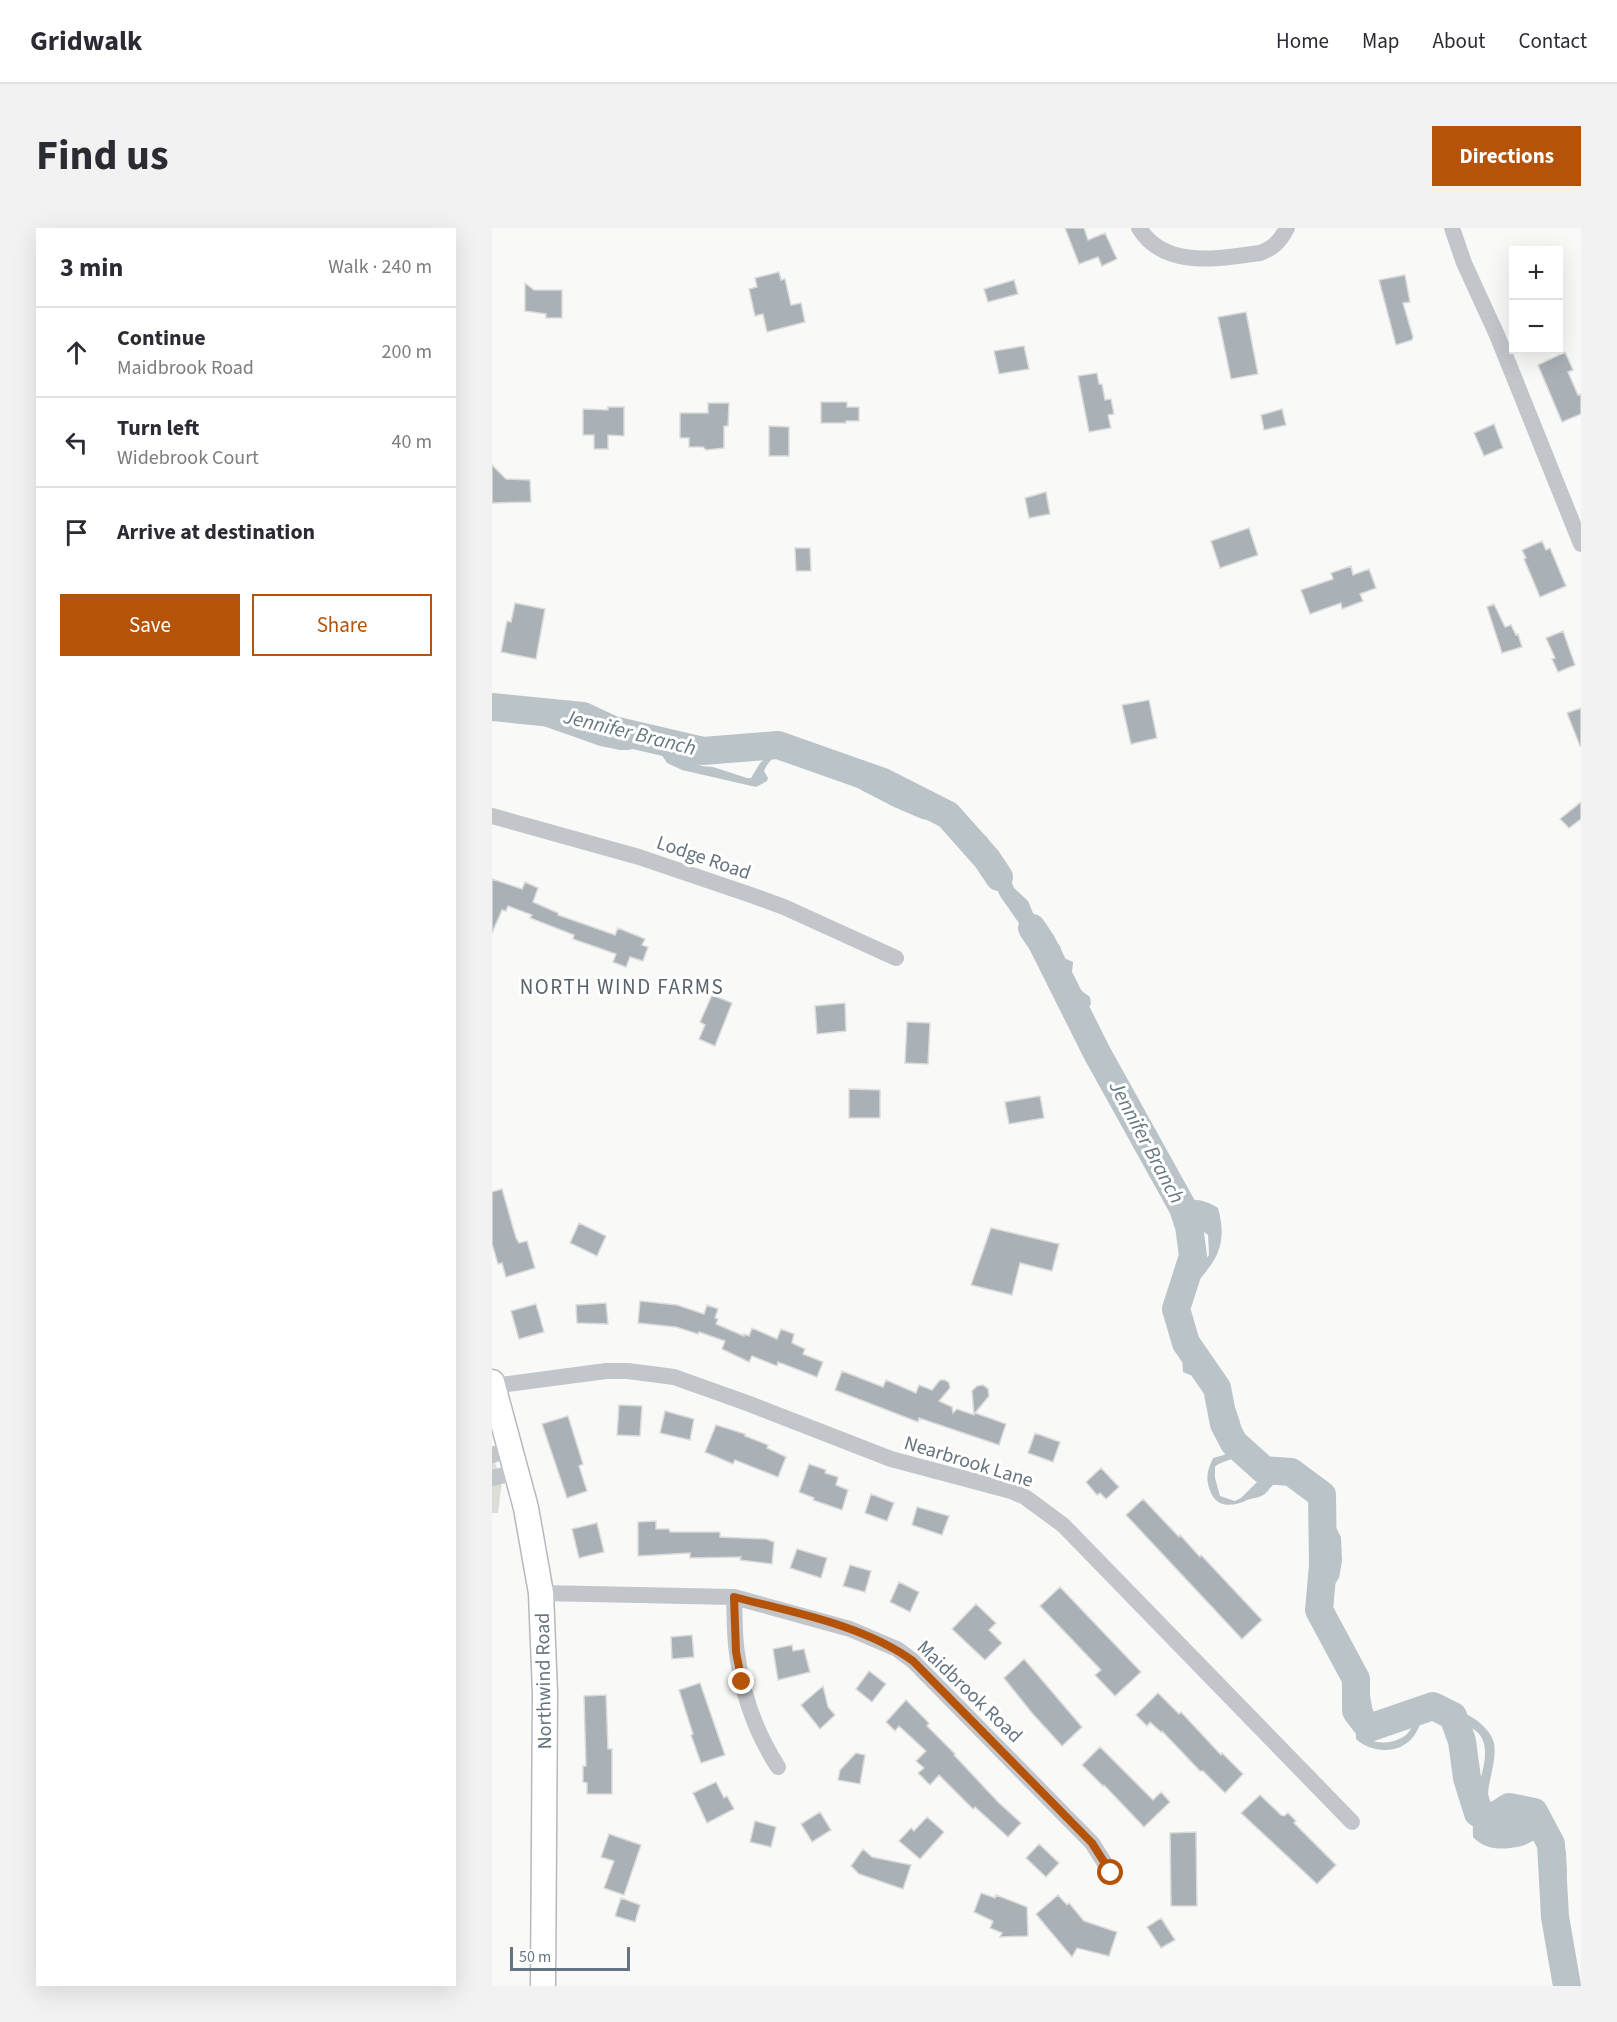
<!DOCTYPE html>
<html lang="en">
<head>
<meta charset="utf-8">
<style>
  body { margin:0; font-family:"Source Sans 3",sans-serif; background:#f2f2f3; color:#2b2b33 }
  .controls { position:absolute; right:18px; top:18px; display:grid; overflow:hidden; border-radius:0px; box-shadow:0 6px 24px #0002 }
  .controls button { width:54px; height:54px; display:grid; place-items:center; padding:0; border:0; border-bottom:2px solid #e1e1e2; background:#fff; color:#2b2b33; font:30px sans-serif }
  .scale { position:absolute; left:18px; bottom:15px; width:120px; box-sizing:border-box; padding-left:6px; border:3px solid #677480; border-top:0; font-size:16px; line-height:21px; white-space:nowrap; color:#677480; -webkit-text-stroke:4px #fff; paint-order:stroke }
  .stop { position:absolute; width:18px; height:18px; margin:-14px; border:4px solid #b45309; border-radius:50%; background:#fff }
  .stop.end { background:#b45309; border-color:#fff; box-shadow:0 2px 6px #0008 }
  .list { margin:0; padding:0; list-style:none }
  h2 { display:flex; justify-content:space-between; align-items:center; height:78px; margin:0; padding:0 24px; font-size:26px }
  h2 small { font-size:20px; font-weight:400; color:#7c7c81 }
  .list li { display:grid; grid-template-columns:39px 1fr auto; gap:18px; align-items:center; box-sizing:border-box; height:90px; padding:0 24px; border-top:2px solid #e1e1e2 }
  .list b { display:block; font-size:22px; white-space:nowrap }
  .list p { margin:0; font-size:20px; white-space:nowrap; color:#7c7c81 }
  .list em { font-size:20px; font-style:normal; color:#7c7c81 }
  .actions { display:flex; gap:12px; padding:18px 24px }
  .actions a { flex:1; padding:14px 0; border:2px solid #b45309; border-radius:0px; text-align:center; font-size:21px; color:#b45309 }
  .actions .main { background:#b45309; color:#fff }
  .icon { flex:none; width:33px; height:33px; fill:none; stroke:currentColor; stroke-width:2; stroke-linecap:round; stroke-linejoin:round }
  .map { position:relative; flex:none; width:1089px; height:1758px; overflow:hidden; border-radius:0px }
  header { display:flex; align-items:center; gap:36px; box-sizing:border-box; height:84px; padding:0 30px; background:#fff; border-bottom:2px solid #e1e1e2 }
  header strong { font-size:28px }
  nav { display:flex; gap:33px; margin-inline-start:auto; font-size:21px }
  .intro { display:flex; align-items:center; justify-content:space-between; box-sizing:border-box; height:144px; padding:0 36px }
  h1 { margin:0; font-size:42px }
  .button { padding:15px 27px; border-radius:0px; background:#b45309; color:#fff; font-size:21px; font-weight:700 }
  main { display:flex; gap:36px; padding:0 36px }
  aside { flex:1; background:#fff; border-radius:0px; box-shadow:0 6px 24px #0002 }
  .map>svg:first-child { display:block }
  .green { fill:#daded7 }
  .water { fill:#bac4c8 }
  .lines { fill:none; stroke-linecap:round; stroke-linejoin:round }
  .river { stroke:#bac4c8; stroke-width:28 }
  .building { fill:#a9b0b6; stroke:#dbdbda; stroke-width:1.5 }
  .secondary-casing { stroke:#b4b9be; stroke-width:27 }
  .street { stroke:#c2c5c9; stroke-width:16 }
  .secondary { stroke:#fff; stroke-width:24 }
  .route { stroke:#b45309; stroke-width:8 }
  .labels { text-anchor:middle; stroke-width:6; stroke-linejoin:round; paint-order:stroke }
  .street-label { font-size:20px; fill:#677480; stroke:#fff }
  .water-label { font-size:21px; font-style:italic; fill:#677980; stroke:#fff }
  .neighbourhood-label { font-size:21px; letter-spacing:1.5px; fill:#59636b; stroke:#fff }
</style>
</head>
<body>
<header>
<strong>Gridwalk</strong>
<nav><a>Home</a><a>Map</a><a>About</a><a>Contact</a></nav>
</header>
<div class="intro"><h1>Find us</h1><a class="button">Directions</a></div>
<main>
<aside>
<h2>3 min<small>Walk · 240 m</small></h2>
<ul class="list">
<li><svg class="icon" aria-label="ahead" viewBox="0 0 24 24"><path d="M12 20V5M6 11l6-6 6 6"/></svg><div><b>Continue</b><p>Maidbrook Road</p></div><em>200 m</em></li>
<li><svg class="icon" aria-label="left" viewBox="0 0 24 24"><path d="M17 20v-9H6M10 6l-5 5 5 5"/></svg><div><b>Turn left</b><p>Widebrook Court</p></div><em>40 m</em></li>
<li><svg class="icon" aria-label="arrive" viewBox="0 0 24 24"><path d="M6 21V4h12l-3 4 3 4H6"/></svg><div><b>Arrive at destination</b></div></li>
</ul>
<div class="actions"><a class="main">Save</a><a>Share</a></div>
</aside>
<div class="map">
<svg width="1089" height="1758" viewBox="0 0 1089 1758">
  <rect width="100%" height="100%" fill="#f9f9f8"/>
  <path class="green" d="M0,1227L10,1253L6,1285H0Z"/>
  <path class="water" d="M0,478L40,483L77,499L110,509L131,507L165,513L188,528L210,538L221,539L255,550H259L268,535L280,525L292,521H320L333,527L349,541L372,557L388,562L415,578L449,581L483,600L495,609L503,629L515,643L522,660L536,673L541,685L568,718L572,730L581,734C581,738 580,741 580,744C579,756 590,763 598,769L599,776L594,783L595,788L608,803L616,823L624,834L629,846L634,849L645,887L661,918L660,930L662,937L673,957L692,973C704,970 715,973 726,980C744,1044 690,1047 682,1098C687,1111 699,1122 710,1130C713,1133 714,1138 717,1141C721,1146 726,1150 730,1155C740,1169 756,1205 749,1221C744,1234 731,1231 723,1239V1250L728,1268L743,1273L749,1270L769,1250L782,1244L828,1249L835,1254L836,1259L833,1271L840,1292L849,1309L850,1333L847,1350L831,1374L829,1384L835,1397L863,1436L877,1461L881,1485L869,1505C879,1518 903,1517 915,1506C923,1498 923,1486 934,1481C955,1470 997,1493 1002,1515C1005,1531 997,1550 996,1566L998,1573L1013,1586L1019,1589L1040,1591L1060,1603L1068,1611L1074,1624L1075,1647L1070,1668L1069,1681L1075,1714L1074,1758H1068L1063,1716V1688L1061,1676L1067,1634L1060,1616L1052,1608C1044,1610 1037,1616 1030,1618C1012,1622 994,1623 981,1609C981,1598 980,1586 982,1576C985,1557 1001,1525 988,1507C982,1500 973,1496 965,1491C954,1484 948,1480 935,1484C929,1491 927,1502 921,1509C907,1527 879,1525 864,1511V1501L873,1481L872,1460L832,1404L823,1399L821,1387L824,1375L842,1343L844,1316L840,1307L830,1299C827,1272 821,1273 808,1251C803,1249 796,1248 790,1250C783,1253 778,1261 773,1266C767,1270 761,1270 755,1272C743,1278 726,1281 719,1265C713,1251 715,1243 721,1230L732,1227L738,1222L747,1208L746,1198L723,1153L715,1149L698,1147L691,1144L690,1128L687,1116L677,1099V1090L685,1067L717,1027L716,1007L708,1001L705,993L690,978L672,965L662,954L647,923L620,849L606,829L596,803L588,792L570,752L555,727L529,698L508,668L504,659L505,653L491,636L481,613L471,604L446,594L430,591L402,579L371,563L307,525C291,523 278,528 272,543L276,550L275,553L264,559L190,542L175,535L167,523L157,519L148,518L137,522H128L108,518L9,483L0,484Z"/>
  <g class="lines">
    <path class="river" d="M0,479L91,488L121,502L211,523L286,517L391,554L456,587L495,631L507,649
      M540,700L550,715L605,825L691,980L697,998L701,1028L684,1081L694,1115L725,1160L732,1196L742,1215L772,1242L799,1244L830,1267L831,1337L827,1382L864,1451V1483L877,1500L941,1478L961,1488L970,1513L975,1550L986,1585L997,1592L1017,1579L1042,1584L1059,1616L1063,1689L1075,1758"/>
  </g>
  <path class="building" d="M573,0H592L596,12L613,5L625,31L610,38L606,29L587,36Z
    M287,44L289,52L293,51L299,77L309,75L313,94L275,104L271,86L263,88L257,61L265,59L263,50Z
    M913,47L918,74L911,75L921,109L920,112L904,117L887,52Z
    M522,52L526,66L496,74L492,61Z
    M33,55L42,62H70V90H54V86L33,83Z
    M754,84L766,146L739,151L726,89Z
    M532,118L537,141L507,146L502,123Z
    M1073,124L1081,142L1076,144L1086,167L1089,166V186L1070,194L1046,137Z
    M605,145L607,156H610L613,172L619,171L622,186L616,187L619,200L597,204L586,148Z
    M329,174H355V179H367V193H354V195H329Z
    M216,175H237L236,198H232V220L214,222L211,219H197V210H188V185H216Z
    M116,179H132V208L116,207V221H102V207H91V181L116,182Z
    M790,181L794,197L772,202L769,187Z
    M1002,196L1011,220L992,228L982,205Z
    M277,198L297,199V228H277Z
    M0,237L14,251L38,252L39,274L0,275Z
    M554,264L558,286L537,290L533,270Z
    M757,300L766,327L728,340L719,313Z
    M1050,313L1054,322L1058,320L1074,358L1048,369L1032,331L1034,330L1030,322Z
    M303,320H318L319,343H304Z
    M859,338L861,347L877,341L884,360L868,366L871,373L850,381L849,375L818,386L809,362L841,351L839,345Z
    M23,375L53,381L44,431L9,424L15,393L19,394Z
    M1002,376L1013,399L1019,397L1024,407L1026,406L1030,419L1010,425L995,379Z
    M1071,403L1083,437L1066,444L1060,431L1063,430L1054,410Z
    M657,472L665,510L639,516L630,477Z
    M1089,480V518H1088L1075,485Z
    M1089,574V591L1077,600L1068,591Z
    M0,651L30,661L33,654L46,660L41,674L66,685V687L123,707L126,700L153,711L150,717L156,719L151,733L138,729L134,739L121,734L124,726L81,711L82,707L38,690L40,687L16,678L14,683L10,682L0,705Z
    M220,767L240,775L223,818L207,811L213,797L208,794Z
    M353,775L354,803L325,806L323,778Z
    M415,794L438,795L436,836L413,835Z
    M357,861L388,862V890H357Z
    M548,868L552,890L517,896L513,874Z
    M10,961L24,1010L27,1015L35,1013L43,1040L14,1049L10,1035L6,1036L0,1016V964Z
    M87,995L114,1008L105,1028L78,1015Z
    M499,1000L567,1016L560,1043L528,1035L520,1067L479,1057Z
    M148,1073L185,1077L212,1086L215,1077L226,1081L223,1090L226,1091L224,1096L252,1108V1106L257,1108L260,1100L285,1111L289,1101L302,1106L300,1115L313,1121L311,1126L331,1134L325,1149L286,1134L285,1138L260,1128L257,1134L230,1121L233,1113L207,1104L206,1106L184,1099L146,1095Z
    M114,1075L116,1096L85,1095L84,1077Z
    M44,1076L52,1104L27,1111L19,1083Z
    M350,1143L391,1159L394,1152L424,1165L427,1157L440,1162L448,1152H453L457,1155L458,1160L447,1173L460,1179L461,1185L465,1181L482,1187L480,1163L485,1158L491,1157L496,1161L497,1168L483,1185L514,1196L507,1217L427,1190L426,1194L343,1162Z
    M127,1177L150,1178L148,1208L125,1207Z
    M173,1183L202,1191L198,1212L168,1205Z
    M76,1188L91,1236L87,1238L95,1263L75,1270L50,1196Z
    M224,1197L253,1206V1208L276,1217L275,1220L294,1229L286,1249L243,1232L241,1236L213,1224Z
    M543,1205L568,1214L561,1234L536,1225Z
    M317,1236L334,1242L333,1245L346,1249L344,1257L356,1262L350,1282L321,1272L322,1270L307,1264Z
    M609,1240L627,1259L614,1271L608,1265L605,1267L594,1254Z
    M379,1266L402,1275L395,1293L373,1285Z
    M651,1271L687,1309L688,1307L708,1329L709,1327L770,1392L750,1411L634,1287Z
    M425,1279L457,1288L450,1307L420,1297Z
    M164,1293V1301H177L178,1304H228V1309L274,1311L282,1314L280,1336L248,1332L249,1329L198,1330V1325L146,1328V1294Z
    M105,1295L112,1324L87,1330L80,1301Z
    M305,1321L335,1330L329,1350L298,1340Z
    M358,1337L379,1343L373,1364L351,1358Z
    M407,1354L427,1364L418,1384L398,1374Z
    M568,1359L649,1444L623,1468L603,1447L609,1442L548,1378Z
    M484,1376L504,1395L497,1402L510,1415L493,1432L460,1401Z
    M200,1407L202,1429L180,1431L179,1409Z
    M300,1417L301,1423L312,1421L318,1444L286,1452L281,1421Z
    M532,1431L590,1499L570,1518L540,1485L512,1450Z
    M377,1443L394,1456L380,1474L364,1461Z
    M208,1455L233,1527L209,1535L199,1507L201,1506L187,1462Z
    M331,1458L336,1479L343,1487L328,1501L309,1477Z
    M666,1465L687,1486L689,1484L729,1527L730,1525L751,1546L733,1565L711,1543H708L670,1503L669,1504L658,1494L655,1498L644,1487Z
    M114,1467L116,1521H120V1566H95V1555L91,1554V1538H94L92,1468Z
    M414,1472L437,1495L435,1498L463,1526L462,1527L506,1574L529,1595L516,1609L483,1579L481,1581L447,1547L438,1557L426,1545L432,1540L424,1533L434,1523L407,1498L403,1503L394,1494Z
    M608,1519L661,1572L669,1564L678,1574L652,1599L612,1557L611,1558L590,1537Z
    M364,1525L373,1527L368,1556L346,1552L348,1542Z
    M224,1554L232,1570L235,1568L242,1581L215,1595L201,1565Z
    M768,1567L789,1587L792,1588L796,1585L804,1593L802,1595L844,1637L825,1656L749,1585Z
    M328,1584L339,1602L320,1614L309,1596Z
    M435,1589L452,1604L428,1631L407,1613L419,1600L422,1603Z
    M263,1593L284,1599L279,1619L258,1614Z
    M704,1604L705,1678H679L678,1605Z
    M117,1606L149,1617L132,1667L112,1660L122,1633L109,1629Z
    M547,1616L567,1635L554,1649L534,1630Z
    M371,1621L380,1629L419,1637L411,1661L367,1646L359,1638Z
    M489,1665L503,1670L504,1667L535,1679L536,1708L508,1709L510,1705L498,1700L501,1693L482,1684Z
    M566,1667L575,1677L577,1675L592,1693L625,1704L617,1728L585,1720L580,1729L553,1697L544,1686Z
    M129,1670L148,1677L143,1694L123,1688Z
    M669,1690L683,1712L669,1720L655,1699Z"/>
  <g class="lines">
    <g class="secondary-casing">
      <path id="secondary" d="M0,1154L34,1280L49,1365L53,1465L51,1758"/>
    </g>
    <path class="street" d="M647,0C673,42 728,30 768,25C782,20 788,13 795,0
      M960,0L972,35L1005,107L1089,316
      M0,588L147,629L259,667L292,679L404,730
      M1,1158L114,1143H136L182,1149L255,1175L399,1231L519,1263L533,1269L571,1297L860,1594
      M0,1227L19,1221
      M0,1250L25,1244
      M49,1365L242,1369L358,1401L405,1421L421,1433L600,1615L619,1645
      M242,1369C243,1388 242,1407 245,1425C250,1465 264,1505 286,1539"/>
    <use href="#secondary" class="secondary"/>
  </g>
  <g class="lines">
    <path class="route" d="M250,1454L244,1424L242,1369C300,1384 372,1397 421,1433L600,1615L619,1645"/>
  </g>
  <g class="labels">
    <g class="street-label">
      <text transform="translate(212 629) rotate(19)" y="7">Lodge Road</text>
      <text transform="translate(477 1233) rotate(17)" y="7">Nearbrook Lane</text>
      <text transform="translate(51 1453) rotate(-91)" y="7">Northwind Road</text>
      <text transform="translate(478 1463) rotate(44)" y="7">Maidbrook Road</text>
    </g>
    <g class="water-label">
      <text transform="translate(138 504) rotate(14)" y="7">Jennifer Branch</text>
      <text transform="translate(655 914) rotate(62)" y="7">Jennifer Branch</text>
    </g>
    <g class="neighbourhood-label">
      <text x="130" y="766">NORTH WIND FARMS</text>
    </g>
  </g>
</svg>
<div class="controls">
<button>+</button>
<button>−</button>
</div>
<div class="scale">50 m</div>
<div class="stop" style="left:619px;top:1645px"></div>
<div class="stop end" style="left:250px;top:1454px"></div>
</div>
</main>
</body>
</html>
